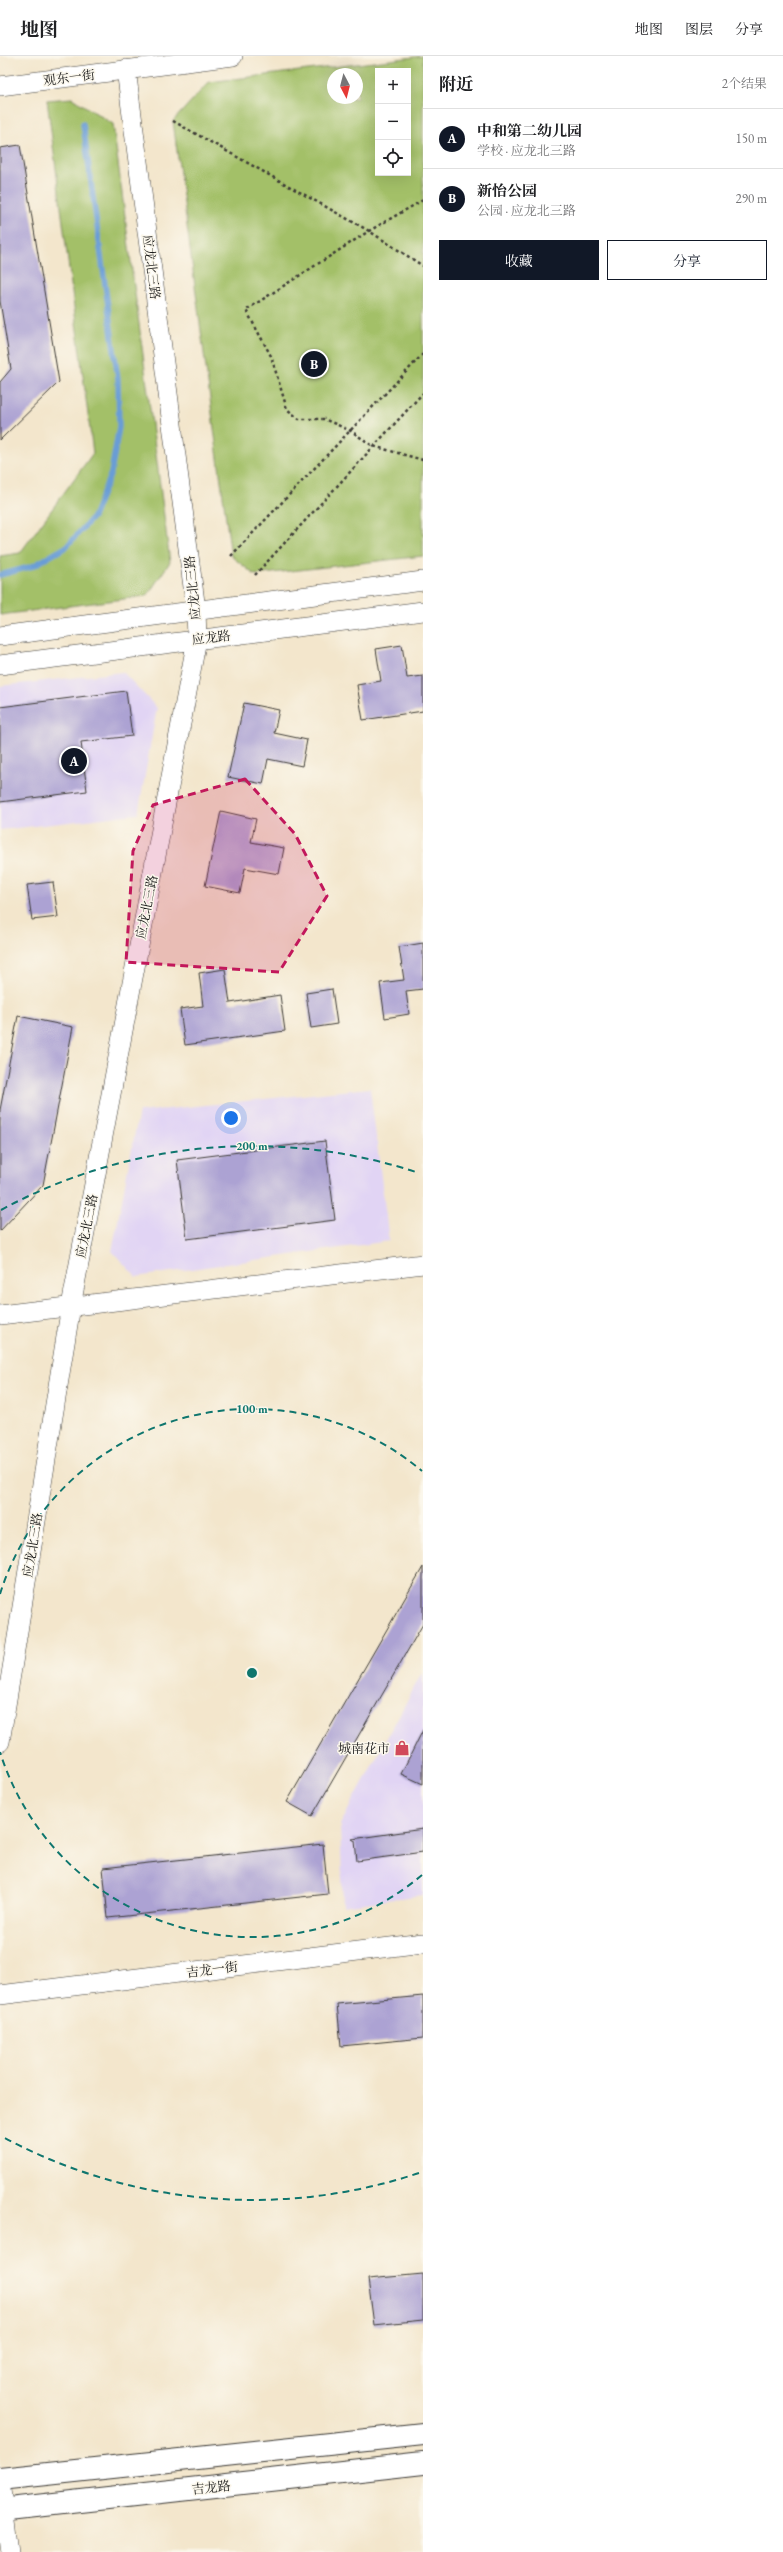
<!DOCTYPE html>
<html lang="zh">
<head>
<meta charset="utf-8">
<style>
  body { margin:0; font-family:"EB Garamond","Noto Serif SC",serif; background:#f6f6f6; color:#202124 }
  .controls { position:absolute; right:12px; top:12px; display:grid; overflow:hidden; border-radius:0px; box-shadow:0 4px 16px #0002 }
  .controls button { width:36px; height:36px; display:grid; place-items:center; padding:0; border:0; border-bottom:1px solid #e0e0e0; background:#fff; color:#202124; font:20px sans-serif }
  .compass { position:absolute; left:327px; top:12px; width:36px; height:36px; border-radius:50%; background:#fff; box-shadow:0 4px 16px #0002; rotate:173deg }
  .you { position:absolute; left:231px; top:1062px; width:14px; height:14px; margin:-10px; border:3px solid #fff; border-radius:50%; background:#1a73e8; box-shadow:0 0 0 6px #1a73e833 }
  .badge { display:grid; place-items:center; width:26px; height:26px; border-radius:50%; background:#111827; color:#fff; font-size:13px; font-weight:700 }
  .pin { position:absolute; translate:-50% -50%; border:2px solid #fff; box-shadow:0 1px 4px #0006 }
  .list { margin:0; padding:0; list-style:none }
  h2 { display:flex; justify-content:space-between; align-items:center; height:52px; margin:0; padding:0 16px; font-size:17px }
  h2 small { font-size:13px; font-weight:400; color:#757577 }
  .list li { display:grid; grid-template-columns:26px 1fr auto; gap:12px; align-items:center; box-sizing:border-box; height:60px; padding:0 16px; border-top:1px solid #e0e0e0 }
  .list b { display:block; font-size:15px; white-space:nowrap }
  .list p { margin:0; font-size:13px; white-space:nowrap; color:#757577 }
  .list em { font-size:13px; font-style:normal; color:#757577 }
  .actions { display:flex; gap:8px; padding:12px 16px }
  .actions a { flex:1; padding:9px 0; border:1px solid #111827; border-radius:0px; text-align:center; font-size:14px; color:#111827 }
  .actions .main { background:#111827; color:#fff }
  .icon { flex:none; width:22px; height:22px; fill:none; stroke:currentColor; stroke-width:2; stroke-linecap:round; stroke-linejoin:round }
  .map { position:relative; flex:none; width:423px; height:2496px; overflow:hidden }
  header { display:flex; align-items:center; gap:24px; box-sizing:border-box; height:56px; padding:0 20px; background:#fff; border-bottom:1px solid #e0e0e0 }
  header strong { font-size:19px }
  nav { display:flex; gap:22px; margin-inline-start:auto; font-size:14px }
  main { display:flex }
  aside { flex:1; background:#fff }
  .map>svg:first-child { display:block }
  .built { fill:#e1d4f4 }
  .green { fill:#a3c068; stroke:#606e42; fill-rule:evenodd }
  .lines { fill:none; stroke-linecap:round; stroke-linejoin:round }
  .stream { stroke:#699dd5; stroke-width:5.5 }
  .building { fill:#aca2d3 }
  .minor-casing { stroke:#3c3a36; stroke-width:20 }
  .major-casing { stroke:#3c3a36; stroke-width:24 }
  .path { stroke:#3c3a36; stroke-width:2.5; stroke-dasharray:3 3; stroke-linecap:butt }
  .minor { stroke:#fff; stroke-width:19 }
  .major { stroke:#fff; stroke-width:22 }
  .marked { fill:#c2185b; fill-opacity:0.2; stroke:#c2185b; stroke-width:3; stroke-dasharray:8 5; stroke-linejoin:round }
  .ring { fill:none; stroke:#0f766e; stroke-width:2; stroke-dasharray:7 5 }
  .labels { text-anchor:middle; stroke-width:3; stroke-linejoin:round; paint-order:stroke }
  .street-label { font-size:13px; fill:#1c1c1c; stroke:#fbf7ec }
  .poi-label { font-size:13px; fill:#1c1c1c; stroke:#fbf7ec; text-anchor:end }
  .centre { fill:#0f766e; stroke:#fbf7ec; stroke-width:2 }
  .ring-label { font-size:12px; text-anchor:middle; font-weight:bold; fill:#0f766e; stroke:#fbf7ec; stroke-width:3; stroke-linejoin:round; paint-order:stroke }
</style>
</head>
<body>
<header>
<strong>地图</strong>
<nav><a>地图</a><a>图层</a><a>分享</a></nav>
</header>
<main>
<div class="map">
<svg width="423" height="2496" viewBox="0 0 423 2496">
  <rect width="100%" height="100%" fill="#fbf7ec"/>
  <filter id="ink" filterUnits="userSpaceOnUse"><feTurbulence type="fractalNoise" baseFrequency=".025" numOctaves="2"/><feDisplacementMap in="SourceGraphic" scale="8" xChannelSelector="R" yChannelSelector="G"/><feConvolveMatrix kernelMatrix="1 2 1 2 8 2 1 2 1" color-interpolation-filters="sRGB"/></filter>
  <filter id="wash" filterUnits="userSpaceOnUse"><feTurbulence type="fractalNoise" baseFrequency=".012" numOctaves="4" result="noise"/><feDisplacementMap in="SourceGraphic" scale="16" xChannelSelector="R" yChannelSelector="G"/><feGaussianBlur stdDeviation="0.9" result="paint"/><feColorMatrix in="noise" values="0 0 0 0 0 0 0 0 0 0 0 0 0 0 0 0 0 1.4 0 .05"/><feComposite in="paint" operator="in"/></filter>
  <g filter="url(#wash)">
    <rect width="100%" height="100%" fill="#f3e6cc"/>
    <path class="built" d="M123,616L157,652L138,758L0,774V630Z
      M370,1032L389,1185L136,1221L112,1195L139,1056Z
      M423,1615V1839L343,1850L340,1769Z"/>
    <path class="green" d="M423,0V500L255,519L231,500L173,65L209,26ZM378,15H408V117H378ZM333,18H357V42H333Z
      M72,42L113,68L170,506L147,540L0,559V500L20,497L93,397L47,44Z"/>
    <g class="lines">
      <path class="stream" d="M0,519L33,510L66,491L93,461L111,417L119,371L118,323L83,68"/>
    </g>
    <g id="blocks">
      <path class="building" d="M20,89L59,326L0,384V326L11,313L0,245V92Z
        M402,589L407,622L423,620V655L363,664L357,629L381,625L376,593Z
        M126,635L132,680L81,686L87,735L0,746V651Z
        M244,647L279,654L274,677L307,684L302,710L268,703L263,728L228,721Z
        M221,755L256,763L251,786L284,792L279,818L245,812L240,837L205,830Z
        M53,826L58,861L32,864L27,829Z
        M423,887V933L406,935L409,958L385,962L380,927L404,924L399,891Z
        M225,913L230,947L280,939L285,975L185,989L180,953L203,950L199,917Z
        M332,933L337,968L311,972L306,937Z
        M18,960L73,971L43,1129L0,1175V1054Z
        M325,1085L335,1164L187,1183L177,1104Z
        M423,1511V1568L312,1760L287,1746Z
        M423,1674V1728L401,1718Z
        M423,1773V1796L357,1805L355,1785L352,1783Z
        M323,1788L328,1838L108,1862L103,1812Z
        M423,1940V1982L341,1990L337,1948Z
        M423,2218V2264L374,2269L368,2223Z"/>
    </g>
  </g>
  <g filter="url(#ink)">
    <use href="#blocks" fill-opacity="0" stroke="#3c3a36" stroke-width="1"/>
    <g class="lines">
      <g class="minor-casing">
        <path id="minor" d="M0,30L233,0
          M0,580L423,525
          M0,609L423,555
          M0,1259L423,1208
          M0,1686L71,1250L197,583L196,554L126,13
          M0,1939L423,1887
          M0,2426L9,2496"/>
      </g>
      <g class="major-casing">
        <path id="major" d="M0,2423L423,2378
          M0,2454L423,2407"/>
      </g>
      <path class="path" d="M173,65L369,175L423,210
        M423,144L369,175L246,254L271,300L287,353L299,363H324L351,375L373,390L423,404
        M231,500L423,298
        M255,519L423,337"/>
      <use href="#minor" class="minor"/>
      <use href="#major" class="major"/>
    </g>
  </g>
  <path class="marked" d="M245,723L295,778L327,840L279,916L126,906L133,795L153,749Z"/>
  <g class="ring">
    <path d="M422 1819A264 264 0 0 1 0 1696M0 1538A264 264 0 0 1 422 1415"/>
    <path d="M419 2117A527 527 0 0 1 1 2080M1 1154A527 527 0 0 1 419 1117"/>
  </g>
  <defs>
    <g id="shop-bare" transform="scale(1.2)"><path d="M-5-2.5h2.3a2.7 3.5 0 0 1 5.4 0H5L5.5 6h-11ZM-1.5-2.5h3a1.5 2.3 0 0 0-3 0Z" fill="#d1495b" stroke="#fbf7ec" stroke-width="2.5" paint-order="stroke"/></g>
  </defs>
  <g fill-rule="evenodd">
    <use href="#shop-bare" x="402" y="1692"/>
  </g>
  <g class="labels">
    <g class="street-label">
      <text transform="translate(69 21) rotate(-7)" y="5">观东一街</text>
      <text transform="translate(152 211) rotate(83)" y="5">应龙北三路</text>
      <text transform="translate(192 532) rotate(-96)" y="5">应龙北三路</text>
      <text transform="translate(211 581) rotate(-7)" y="5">应龙路</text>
      <text transform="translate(146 851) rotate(-79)" y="5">应龙北三路</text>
      <text transform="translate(86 1170) rotate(-79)" y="5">应龙北三路</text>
      <text transform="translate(32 1489) rotate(-81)" y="5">应龙北三路</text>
      <text transform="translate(212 1913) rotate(-7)" y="5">吉龙一街</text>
      <text transform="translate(211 2431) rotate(-6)" y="5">吉龙路</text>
    </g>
    <g class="poi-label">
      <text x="390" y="1697">城南花市</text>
    </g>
  </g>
  <circle cx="252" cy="1617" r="6" class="centre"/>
  <g class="ring-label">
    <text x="252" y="1094">200 m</text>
    <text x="252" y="1357">100 m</text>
  </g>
</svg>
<div class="controls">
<button>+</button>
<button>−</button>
<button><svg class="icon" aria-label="locate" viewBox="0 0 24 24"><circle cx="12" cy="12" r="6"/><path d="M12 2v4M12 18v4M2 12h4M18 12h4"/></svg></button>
</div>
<svg class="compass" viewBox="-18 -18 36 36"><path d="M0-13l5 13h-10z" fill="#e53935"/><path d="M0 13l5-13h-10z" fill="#757577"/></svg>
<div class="you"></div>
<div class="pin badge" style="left:74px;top:705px">A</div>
<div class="pin badge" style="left:314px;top:308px">B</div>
</div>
<aside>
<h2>附近<small>2个结果</small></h2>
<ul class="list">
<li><span class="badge">A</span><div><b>中和第二幼儿园</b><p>学校 · 应龙北三路</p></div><em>150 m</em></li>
<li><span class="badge">B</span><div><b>新怡公园</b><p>公园 · 应龙北三路</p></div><em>290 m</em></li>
</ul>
<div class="actions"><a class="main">收藏</a><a>分享</a></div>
</aside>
</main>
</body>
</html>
